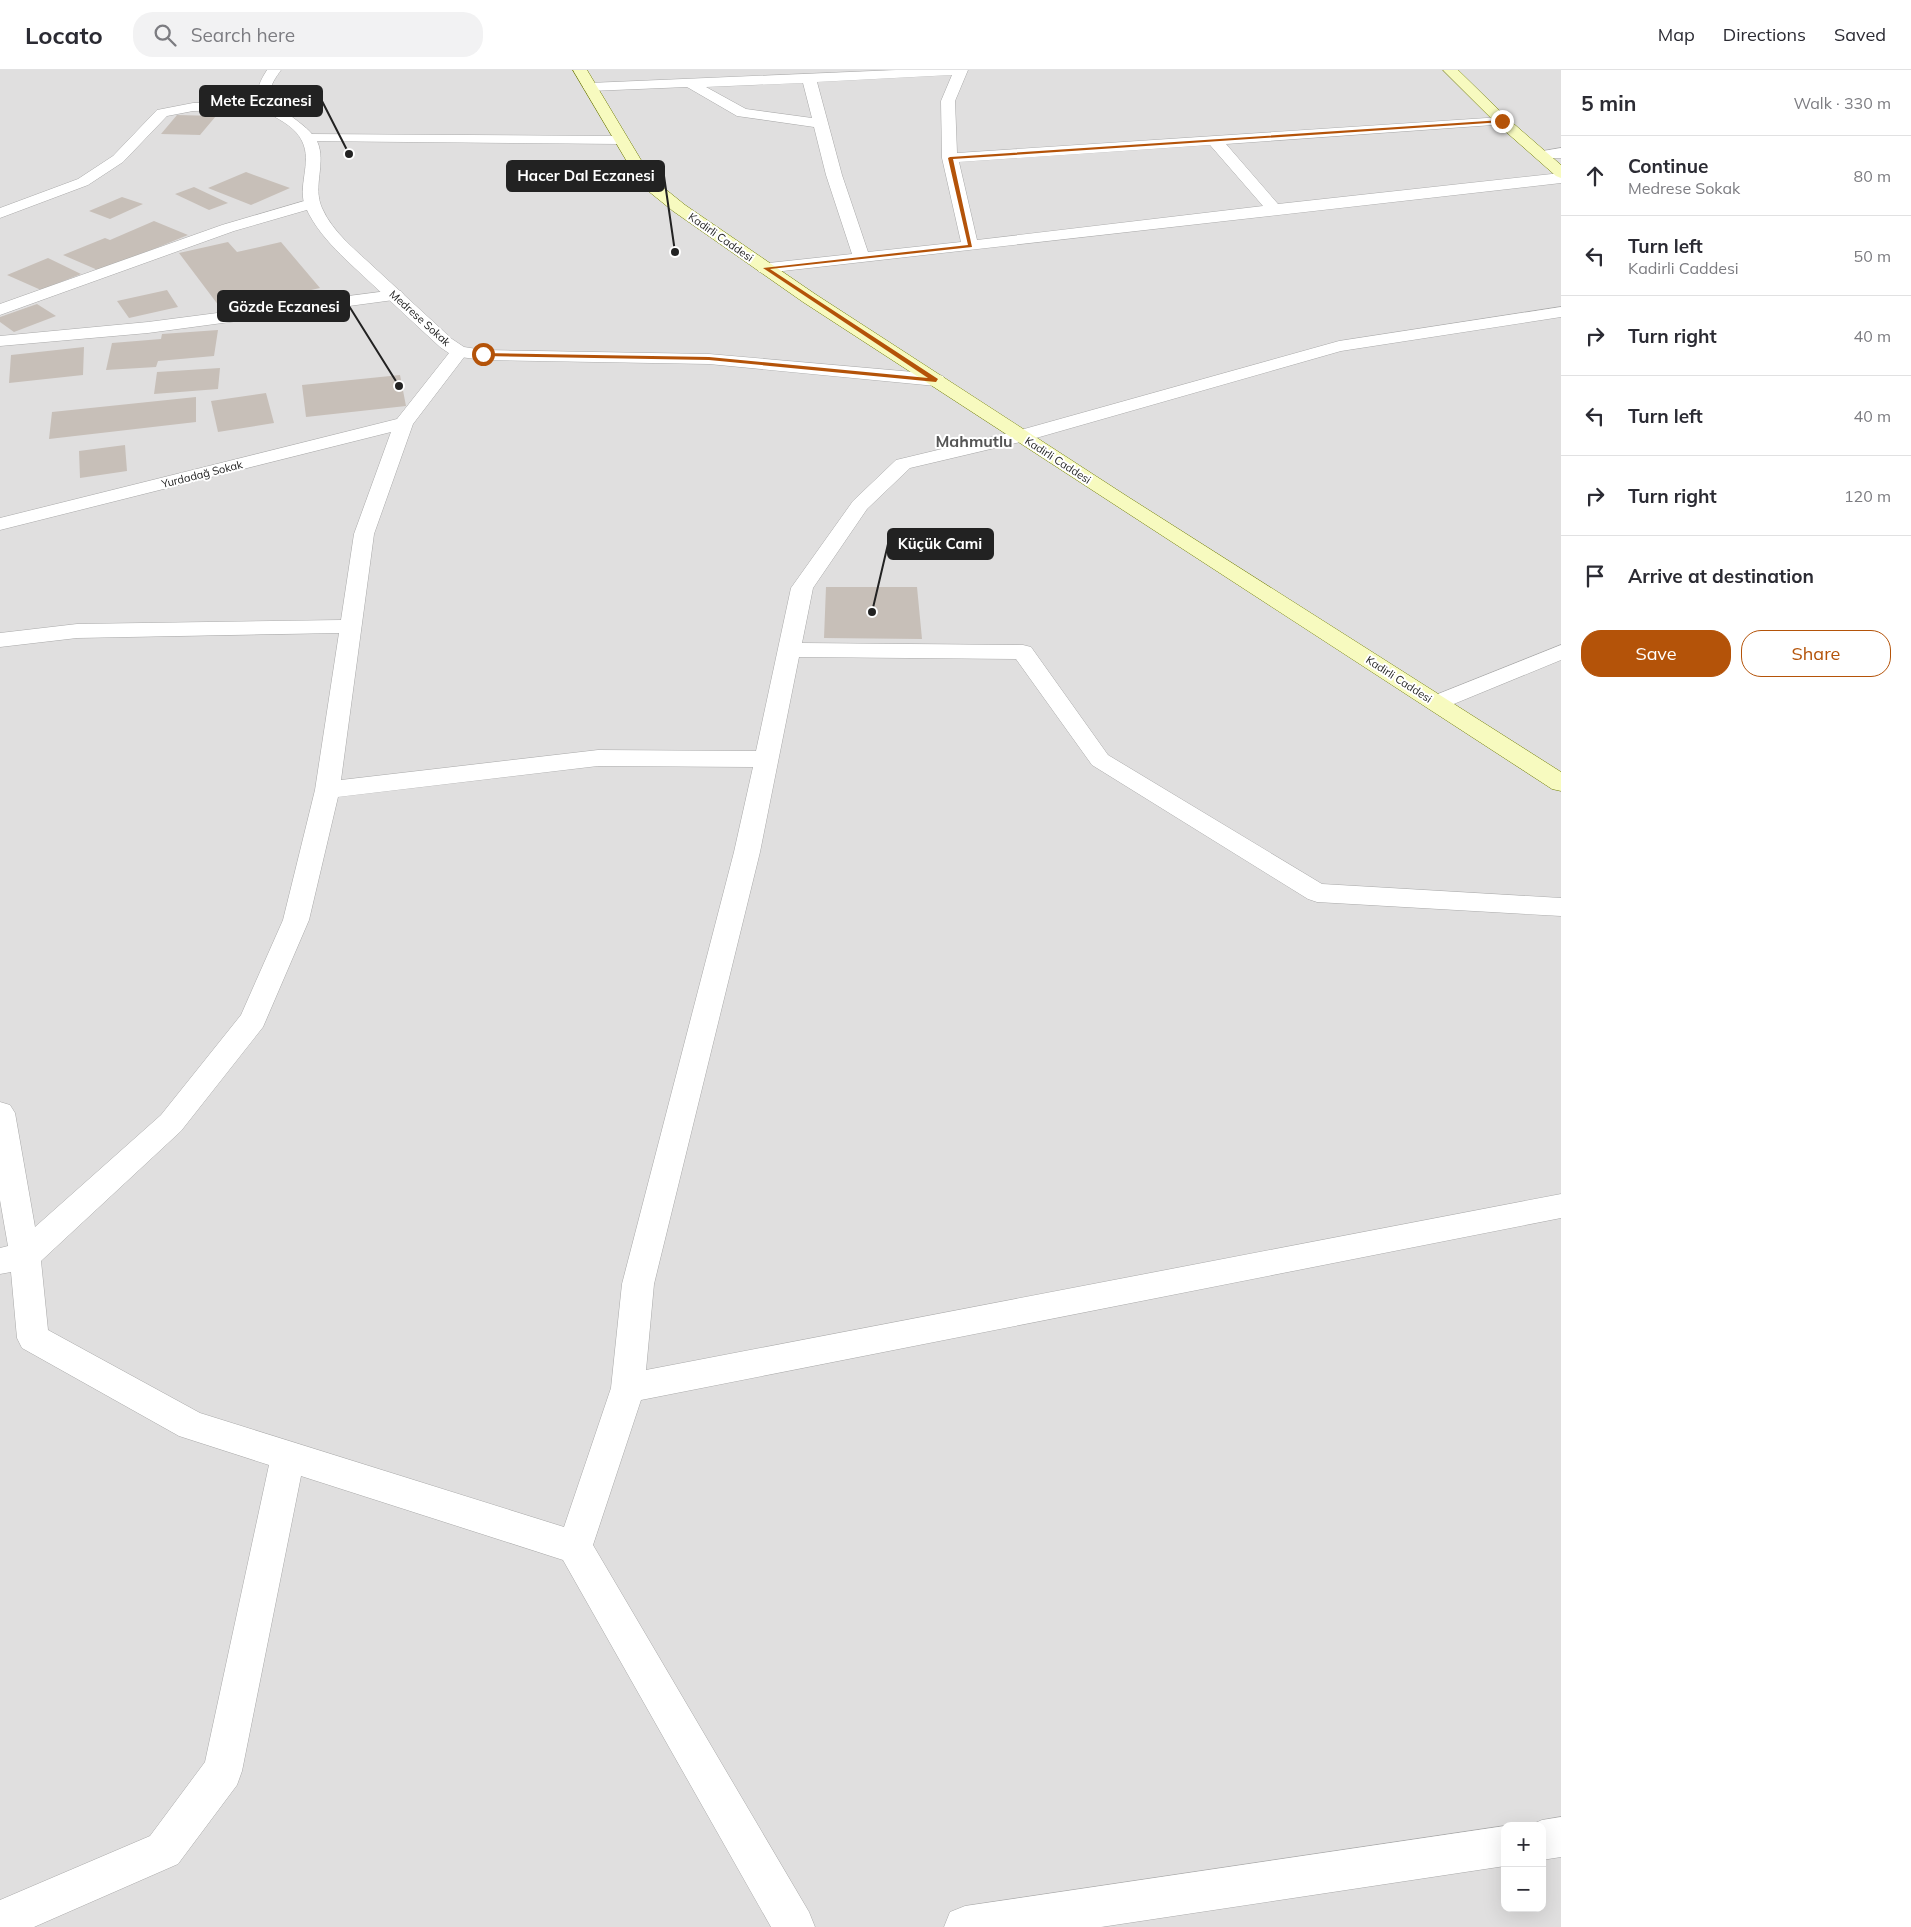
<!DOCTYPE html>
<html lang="en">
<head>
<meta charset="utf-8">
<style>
  body { margin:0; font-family:Mulish,sans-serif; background:#f2f2f3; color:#2b2b33 }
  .controls { position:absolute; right:15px; bottom:15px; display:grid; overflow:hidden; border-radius:10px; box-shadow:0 5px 20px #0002 }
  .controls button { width:45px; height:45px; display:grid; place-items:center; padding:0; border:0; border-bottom:1px solid #e1e1e2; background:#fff; color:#2b2b33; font:25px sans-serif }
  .stop { position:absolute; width:15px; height:15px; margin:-11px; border:4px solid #b45309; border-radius:50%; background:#fff }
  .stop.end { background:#b45309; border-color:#fff; box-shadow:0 1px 5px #0008 }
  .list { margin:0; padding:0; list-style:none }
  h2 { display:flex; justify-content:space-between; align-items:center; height:65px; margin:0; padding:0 20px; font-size:21px }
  h2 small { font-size:16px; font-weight:400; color:#7c7c81 }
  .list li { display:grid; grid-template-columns:32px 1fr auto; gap:15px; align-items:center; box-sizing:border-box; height:80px; padding:0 20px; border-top:1px solid #e1e1e2 }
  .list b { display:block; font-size:19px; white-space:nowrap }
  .list p { margin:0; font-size:16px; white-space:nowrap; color:#7c7c81 }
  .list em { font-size:16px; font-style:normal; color:#7c7c81 }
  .actions { display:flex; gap:10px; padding:15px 20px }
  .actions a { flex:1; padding:11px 0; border:1px solid #b45309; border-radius:20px; text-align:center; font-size:18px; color:#b45309 }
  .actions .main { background:#b45309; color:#fff }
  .icon { flex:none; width:28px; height:28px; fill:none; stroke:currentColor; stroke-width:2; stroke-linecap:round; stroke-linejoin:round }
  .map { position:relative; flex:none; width:1561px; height:1857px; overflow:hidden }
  header { display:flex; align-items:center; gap:30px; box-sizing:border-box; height:70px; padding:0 25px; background:#fff; border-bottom:1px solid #e1e1e2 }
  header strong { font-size:24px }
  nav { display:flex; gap:28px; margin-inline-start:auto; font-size:18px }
  .search { width:350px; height:45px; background:#f2f2f3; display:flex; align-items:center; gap:12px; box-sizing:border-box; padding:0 18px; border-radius:20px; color:#7c7c81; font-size:19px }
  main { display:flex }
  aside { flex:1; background:#fff }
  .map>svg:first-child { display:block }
  .residential { fill:#e0dfdf; fill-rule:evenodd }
  .building { fill:#c7bfb8 }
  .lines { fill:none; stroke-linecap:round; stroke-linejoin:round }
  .minor-casing { stroke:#a9a9a9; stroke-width:1 }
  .tertiary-casing { stroke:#a9a9a9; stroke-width:1 }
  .secondary-casing { stroke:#707d05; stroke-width:1 }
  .minor { fill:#fff; fill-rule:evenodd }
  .tertiary { fill:#fff; fill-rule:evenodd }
  .secondary { fill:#f7fabf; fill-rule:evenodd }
  .route { fill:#b45309 }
  .labels { text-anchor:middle; stroke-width:4; stroke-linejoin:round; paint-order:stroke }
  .far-street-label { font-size:11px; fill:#222; stroke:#fff }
  .far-district-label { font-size:16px; font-weight:bold; fill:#555; stroke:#fff }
  .leader { fill:none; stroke:#222; stroke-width:2 }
  .callout-dot { fill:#222; stroke:#fff; stroke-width:2 }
  .callout { fill:#222; stroke:#222; stroke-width:2 }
  .callout-label { font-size:15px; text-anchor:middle; font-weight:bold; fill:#fff }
</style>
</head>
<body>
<header>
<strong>Locato</strong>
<div class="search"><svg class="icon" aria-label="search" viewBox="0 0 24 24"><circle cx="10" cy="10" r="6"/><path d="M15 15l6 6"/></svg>Search here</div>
<nav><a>Map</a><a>Directions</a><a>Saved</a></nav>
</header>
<main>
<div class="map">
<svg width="1561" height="1857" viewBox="0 0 1561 1857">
  <rect width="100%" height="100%" fill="#f2efe9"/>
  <path class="residential" d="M0,0H1561V1857H0ZM1505,1756H1542V1838H1505Z"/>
  <path class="building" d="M177,45L216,46L200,65L161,64Z
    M246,102L290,118L251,135L208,118Z
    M194,117L228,133L209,140L175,124Z
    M122,127L143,134L110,149L89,141Z
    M154,151L188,165L100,201L63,185L105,168L110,170Z
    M228,172L237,182L281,172L320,218L222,240L179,183Z
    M48,188L81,204L41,220L7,205Z
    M167,220L178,237L129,248L117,231Z
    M37,234L56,246L14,262L0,252V247Z
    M218,260L214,286L158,291L156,297L106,300L112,273L161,269L162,264Z
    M84,277L83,305L9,313L11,285Z
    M220,298L218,319L154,324L157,302Z
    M400,305L406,336L306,347L302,315Z
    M266,323L274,353L218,362L211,331Z
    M196,327V352L49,369L52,342Z
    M125,375L127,401L80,408L79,381Z
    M826,517H917L922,569L824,568Z"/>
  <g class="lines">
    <g class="minor-casing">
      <path id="minor" d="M896,0H968L955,31L957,83L1502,47L1507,48L1509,51L1507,54L1226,74L1278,134L1561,103V113L765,203L759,202L757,198L759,194L852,184L826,105L814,57L737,46L687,17L590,21L585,20L583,17L585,14L590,13ZM952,5L941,31L942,88L961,172L868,182L842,105L817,12ZM803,13L812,48L746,39L706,17ZM1210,75L1263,136L977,170L959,92Z
        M268,32L273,33L275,36L273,39L193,41L167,46L123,92L88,115L0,148V138L78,109L113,86L157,40L193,33Z
        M308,64L621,66L626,67L628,70L626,73L621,74L303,71L301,68L303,65Z
        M311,129L317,131L319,134L317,137L234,161L0,245V234L222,155Z
        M395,220L401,221L404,225L401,229L148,263L0,276V266L148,252Z
        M1561,237V247L1341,281L1029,370L910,398L867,439L813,518L802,573L1023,575L1031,577L1108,685L1322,814L1561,828V846L1317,832L1308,829L1092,695L1016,589L799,587L760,782L654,1214L646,1300L1561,1124V1148L641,1330L593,1475L809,1842L815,1857H771L563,1490L301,1406L242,1701L237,1715L178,1794L34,1857H0V1830L150,1766L205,1692L269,1395L179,1366L22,1278L17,1268L11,1202L0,1204V1178L8,1176L0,1130V1032L10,1035L15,1043L35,1157L161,1045L241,945L283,850L315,720L339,563L77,568L0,577V563L77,554L341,550L354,464L391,362L0,460V448L397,349L453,278L459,277L465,278L468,282L413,354L374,464L341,710L598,680L756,681L791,518L853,431L896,390L1017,361L1339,271ZM598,696L753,697L734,782L622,1214L611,1318L564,1457L200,1343L48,1260L41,1191L181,1061L263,957L309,850L338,727Z
        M1561,575V590L1444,638L1436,640L1428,638L1424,633L1428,628Z
        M1561,1747V1787L1542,1790V1756H1528L1542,1750Z
        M1505,1756V1796L1101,1857H944L950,1842L965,1836Z"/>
    </g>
    <g class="tertiary-casing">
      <path id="tertiary" d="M267,0H281C276,7 270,15 270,24C271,37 309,54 317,71C327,93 312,116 322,138C333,163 357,181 377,200C402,223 427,246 452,269L464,277L483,280L709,284L936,304L943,306L945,310L943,314L936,316L709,294L483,290L453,286L440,277C417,256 395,235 373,215C349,192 320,169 306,138C296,117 313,93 302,71C287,40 236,48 267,0Z
        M1561,78V88H1537L1534,85L1537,82Z"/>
    </g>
    <g class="secondary-casing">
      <path id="secondary" d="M573,0H587L644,95L659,114L685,135L815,224L1125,425L1561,702V721L1552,719L803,232L673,141L647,120L632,100Z
        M1443,0H1458L1507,48L1561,95V108L1556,106L1497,54Z"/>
    </g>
    <use href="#minor" class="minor"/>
    <use href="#tertiary" class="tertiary"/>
    <use href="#secondary" class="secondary"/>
  </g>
  <path class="route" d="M1502,50L1503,52L953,89L972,177L770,199L938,309L936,312L709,290L483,286L480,284L483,283L709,287L928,308L763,198L968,175L948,88L950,87Z"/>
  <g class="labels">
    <g class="far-street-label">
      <text transform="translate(721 167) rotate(35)" y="4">Kadirli Caddesi</text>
      <text transform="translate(420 248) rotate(42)" y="4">Medrese Sokak</text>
      <text transform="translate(1058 390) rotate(33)" y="4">Kadirli Caddesi</text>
      <text transform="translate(202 404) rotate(-14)" y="4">Yurdadağ Sokak</text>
      <text transform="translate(1399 609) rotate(33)" y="4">Kadirli Caddesi</text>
    </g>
    <g class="far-district-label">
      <text x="974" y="377">Mahmutlu</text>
    </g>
  </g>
  <path class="leader" d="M349 84L322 31M675 182L664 106M399 316L349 236M872 542L888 474"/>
  <g class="callout-dot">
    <circle cx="349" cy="84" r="5"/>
    <circle cx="675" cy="182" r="5"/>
    <circle cx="399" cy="316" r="5"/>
    <circle cx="872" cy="542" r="5"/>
  </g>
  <g class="callout">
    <rect x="200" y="16" width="122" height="30" rx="5"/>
    <rect x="507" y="91" width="157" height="30" rx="5"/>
    <rect x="218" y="221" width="131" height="30" rx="5"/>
    <rect x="888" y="459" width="105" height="30" rx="5"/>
  </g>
  <g class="callout-label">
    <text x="261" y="36">Mete Eczanesi</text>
    <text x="586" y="111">Hacer Dal Eczanesi</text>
    <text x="284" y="242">Gözde Eczanesi</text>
    <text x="940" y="479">Küçük Cami</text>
  </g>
</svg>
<div class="controls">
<button>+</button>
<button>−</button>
</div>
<div class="stop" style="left:483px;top:284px"></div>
<div class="stop end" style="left:1502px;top:51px"></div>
</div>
<aside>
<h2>5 min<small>Walk · 330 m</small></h2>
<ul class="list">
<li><svg class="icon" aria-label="ahead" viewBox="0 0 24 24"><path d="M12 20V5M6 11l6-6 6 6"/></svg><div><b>Continue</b><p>Medrese Sokak</p></div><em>80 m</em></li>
<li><svg class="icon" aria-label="left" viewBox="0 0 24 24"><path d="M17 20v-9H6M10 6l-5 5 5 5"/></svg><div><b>Turn left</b><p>Kadirli Caddesi</p></div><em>50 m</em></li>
<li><svg class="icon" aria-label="right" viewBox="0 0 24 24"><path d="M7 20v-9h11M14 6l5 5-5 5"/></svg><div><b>Turn right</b></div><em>40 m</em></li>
<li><svg class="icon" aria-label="left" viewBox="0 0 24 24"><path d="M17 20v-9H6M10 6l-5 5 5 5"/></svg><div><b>Turn left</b></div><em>40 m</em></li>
<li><svg class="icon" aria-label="right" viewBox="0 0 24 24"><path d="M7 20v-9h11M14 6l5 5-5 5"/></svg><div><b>Turn right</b></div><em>120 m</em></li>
<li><svg class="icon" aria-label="arrive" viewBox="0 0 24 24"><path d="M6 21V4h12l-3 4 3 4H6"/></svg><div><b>Arrive at destination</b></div></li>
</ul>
<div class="actions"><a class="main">Save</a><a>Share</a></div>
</aside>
</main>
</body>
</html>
